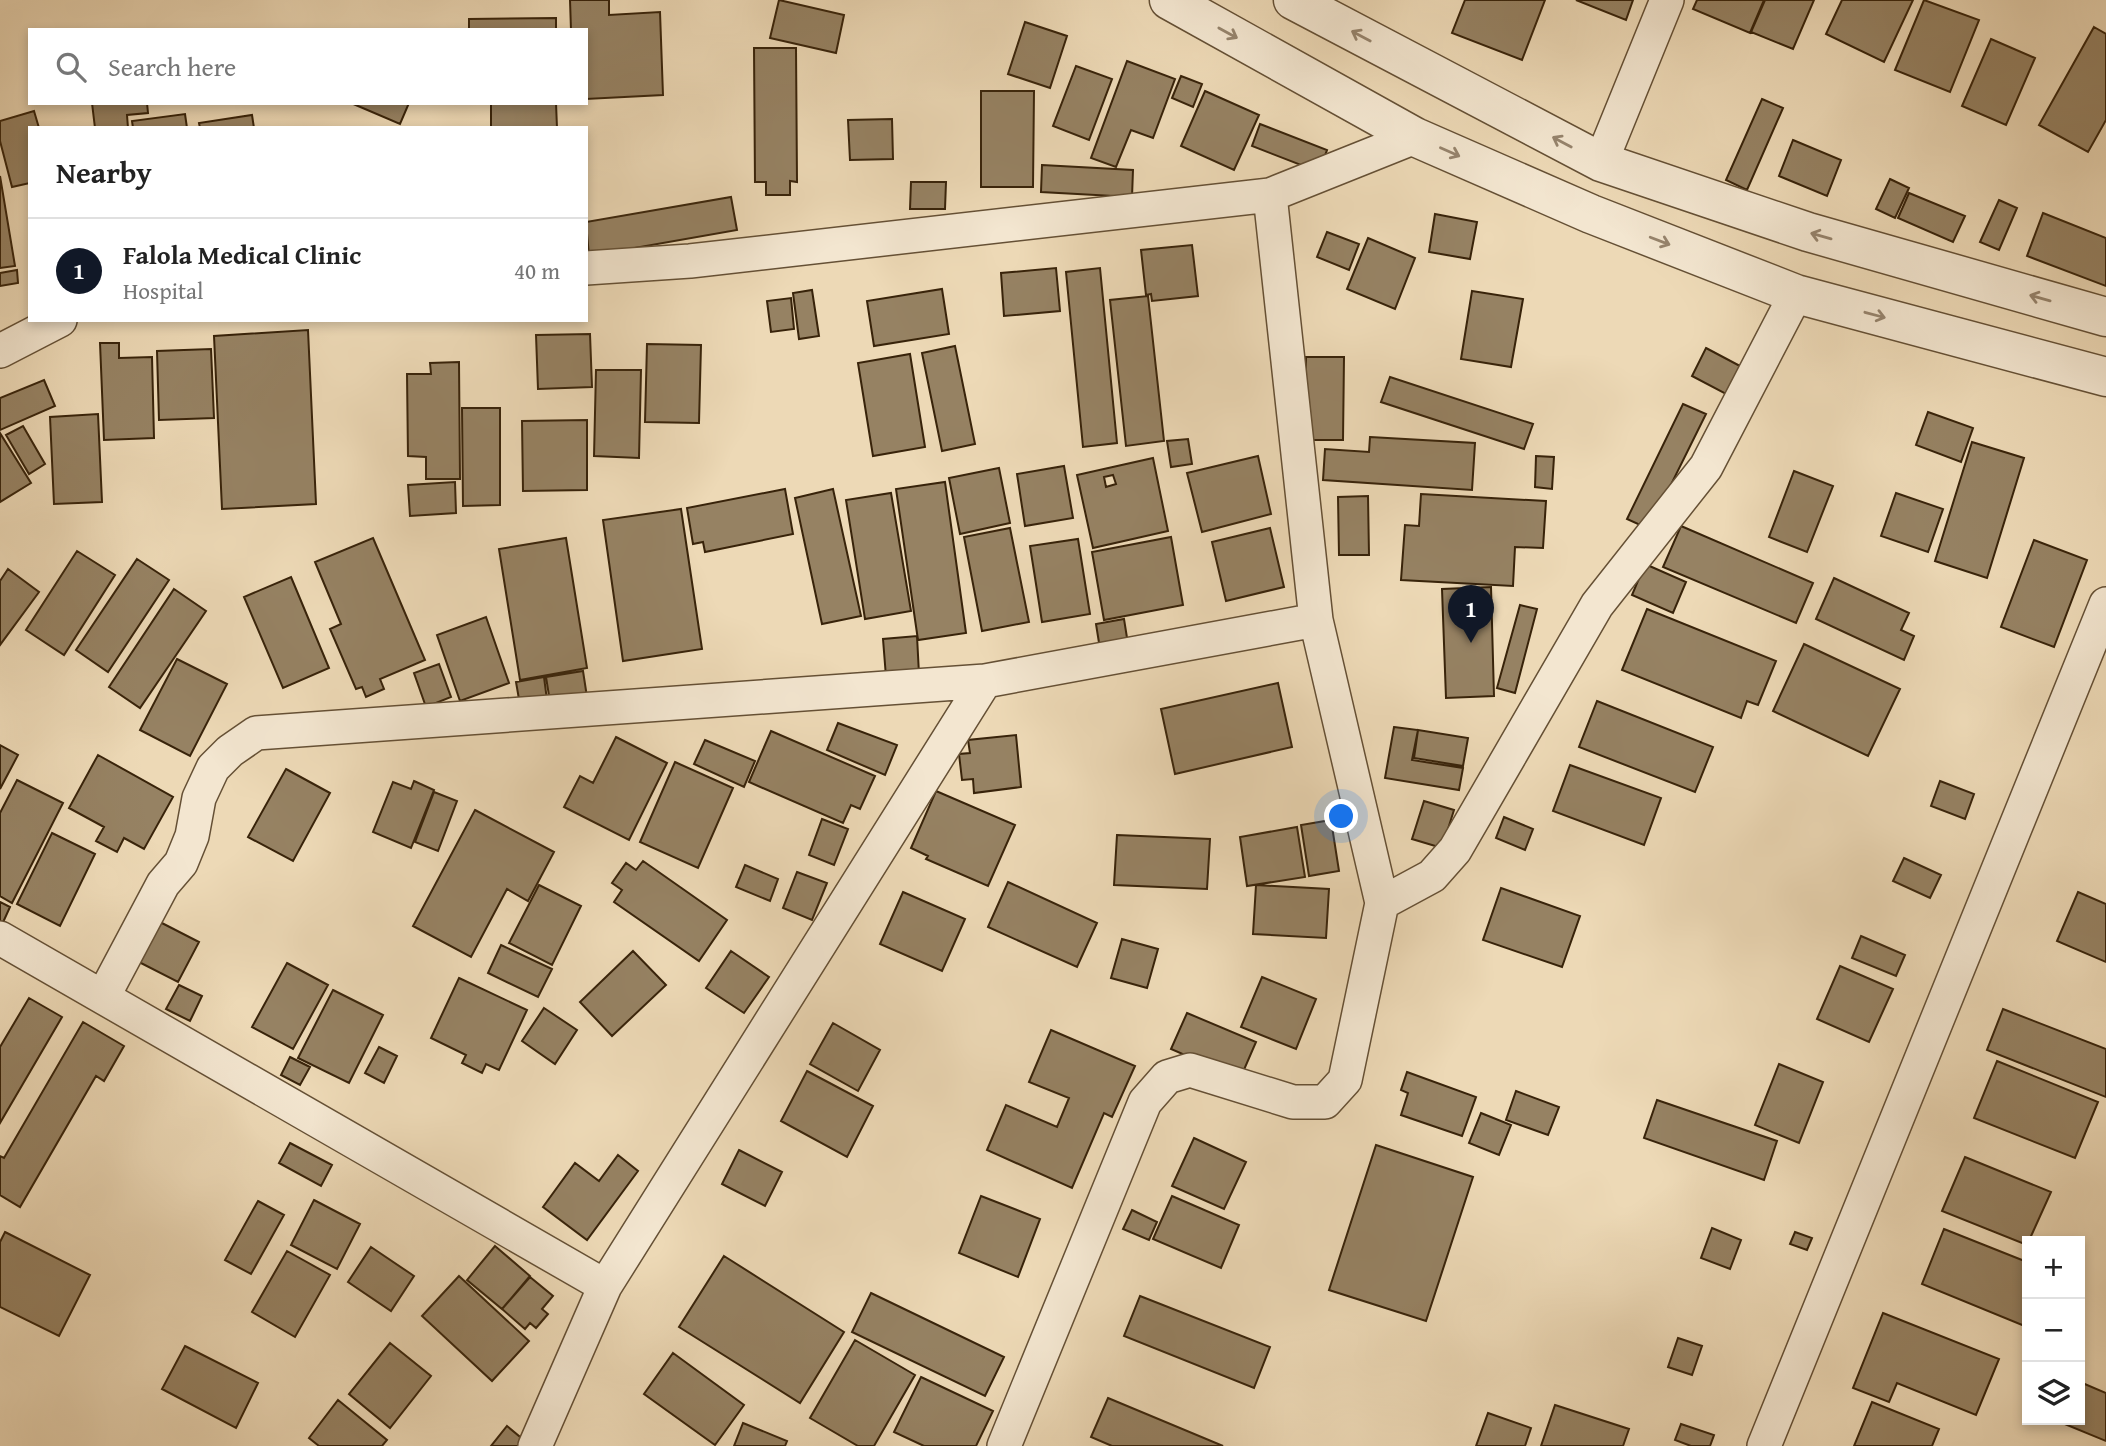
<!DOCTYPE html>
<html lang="en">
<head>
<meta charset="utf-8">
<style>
  body { margin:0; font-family:"Gentium Book Plus",serif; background:#f2f2f2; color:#222 }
  .controls { position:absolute; right:21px; bottom:21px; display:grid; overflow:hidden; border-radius:0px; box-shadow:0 4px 10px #0003 }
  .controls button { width:63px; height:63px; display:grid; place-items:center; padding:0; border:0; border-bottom:2px solid #e0e0e0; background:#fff; color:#222; font:35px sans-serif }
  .you { position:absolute; left:1342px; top:817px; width:24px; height:24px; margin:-18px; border:5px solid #fff; border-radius:50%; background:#1a73e8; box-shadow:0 0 0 10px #1a73e833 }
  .badge { display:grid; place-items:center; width:46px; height:46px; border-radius:50%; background:#111827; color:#fff; font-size:23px; font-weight:700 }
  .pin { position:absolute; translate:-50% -58px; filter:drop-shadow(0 2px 4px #0008) }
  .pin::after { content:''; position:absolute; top:37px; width:24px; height:21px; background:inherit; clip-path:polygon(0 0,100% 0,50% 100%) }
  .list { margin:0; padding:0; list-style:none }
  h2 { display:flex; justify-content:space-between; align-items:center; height:91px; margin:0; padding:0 28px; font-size:30px }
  h2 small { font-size:23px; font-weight:400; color:#767676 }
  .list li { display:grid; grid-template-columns:46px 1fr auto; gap:21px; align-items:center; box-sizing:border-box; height:105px; padding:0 28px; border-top:2px solid #e0e0e0 }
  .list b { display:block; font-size:26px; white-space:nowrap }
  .list p { margin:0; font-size:23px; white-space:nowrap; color:#767676 }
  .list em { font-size:23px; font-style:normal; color:#767676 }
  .icon { flex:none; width:38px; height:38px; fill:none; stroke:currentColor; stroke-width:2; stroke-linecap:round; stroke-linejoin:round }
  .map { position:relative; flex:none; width:2106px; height:1446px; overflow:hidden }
  .search { position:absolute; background:#fff; box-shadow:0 4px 10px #0003; left:28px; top:28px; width:560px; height:77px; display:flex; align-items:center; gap:18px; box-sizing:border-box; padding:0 24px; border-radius:0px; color:#767676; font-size:26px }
  .panel { position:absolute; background:#fff; box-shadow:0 4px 10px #0003; left:28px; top:126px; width:560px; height:196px; border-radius:0px }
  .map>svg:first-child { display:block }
  .building { fill:#968263; stroke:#38230a; stroke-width:2; fill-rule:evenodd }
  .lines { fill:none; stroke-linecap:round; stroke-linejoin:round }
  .minor-casing { stroke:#655035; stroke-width:36 }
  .tertiary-casing { stroke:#655035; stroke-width:41 }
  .minor { stroke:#f3e6d0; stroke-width:33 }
  .tertiary { stroke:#f3e6d0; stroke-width:38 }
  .oneway { stroke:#96846d }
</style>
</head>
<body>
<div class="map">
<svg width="2106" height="1446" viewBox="0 0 2106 1446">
  <rect width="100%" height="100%" fill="#edd9b6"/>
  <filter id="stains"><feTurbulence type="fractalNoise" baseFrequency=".00286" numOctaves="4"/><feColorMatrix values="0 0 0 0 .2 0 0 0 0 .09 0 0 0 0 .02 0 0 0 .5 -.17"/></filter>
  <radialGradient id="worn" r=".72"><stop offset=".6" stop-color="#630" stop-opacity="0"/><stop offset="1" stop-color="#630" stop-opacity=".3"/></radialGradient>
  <path class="building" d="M570,0H609V15L660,12L663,95L586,99V30H571Z
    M779,0L844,15L836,53L770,38Z
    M1465,0H1545L1522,60L1452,33Z
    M1576,0H1633L1626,20Z
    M1697,0H1764L1750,33L1693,9Z
    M1765,0H1814L1793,49L1751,32Z
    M1842,0H1913L1884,62L1826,34Z
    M1924,0L1979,20L1950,92L1895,70Z
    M556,18V30H469V19Z
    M1025,22L1067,36L1050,88L1008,74Z
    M2094,27L2106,34V120L2088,152L2039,125Z
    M1991,39L2035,58L2006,125L1962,106Z
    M754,48H796L797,182L790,181V195H766V182H755Z
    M1127,61L1175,79L1153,138L1131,130L1116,167L1091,158Z
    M1076,66L1112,79L1089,140L1053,126Z
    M1181,76L1202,84L1193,107L1172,98Z
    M981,91H1034L1033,187H981Z
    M1205,91L1259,115L1234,170L1181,146Z
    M1762,99L1783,108L1747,190L1726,180Z
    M92,103H147L148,113L127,115L128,128H95Z
    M351,103H409L400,124Z
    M491,103H556L557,128H491Z
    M34,111L39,128H30V183L12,187L0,141V121Z
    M185,114L187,128H133L132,121Z
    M252,115L254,128H200L199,123Z
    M892,119L893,159L850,160L848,120Z
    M1260,124L1327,150L1319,172L1252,146Z
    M1793,140L1841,160L1827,196L1779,176Z
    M1042,165L1133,170L1132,197L1041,192Z
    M0,176L15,266L0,268Z
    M1890,179L1909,188L1895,218L1876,209Z
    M911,182H946L945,209H910Z
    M1909,193L1965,216L1953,242L1898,218Z
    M731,197L737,230L589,256L586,222Z
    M1999,200L2017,208L1999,250L1980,242Z
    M2043,213L2106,238V286L2027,256Z
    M1435,214L1477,222L1470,259L1429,252Z
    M1327,232L1359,244L1349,270L1317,257Z
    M1368,238L1415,258L1395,309L1347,289Z
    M1192,245L1198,296L1152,301L1151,294L1146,295L1141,250Z
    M1056,268L1060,311L1004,316L1001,273Z
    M1100,268L1117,443L1083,447L1066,272Z
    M17,270L18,283L0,286V273Z
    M942,289L949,334L874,346L867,301Z
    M812,290L819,336L799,339L793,293Z
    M1472,291L1523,299L1511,367L1461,359Z
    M1148,296L1164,441L1126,446L1110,300Z
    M791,298L794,329L771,332L767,301Z
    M308,330L316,504L222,509L214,336Z
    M590,334L592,387L538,389L536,335Z
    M100,343H119V358L152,357L154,438L104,440Z
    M647,344L701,345L699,423L645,422Z
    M955,346L975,444L942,451L922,353Z
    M1706,348L1740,366L1726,394L1692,376Z
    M211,349L214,418L159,420L157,351Z
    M910,354L925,447L873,456L858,363Z
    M1306,357H1344L1343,440H1304Z
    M459,362L460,479H426V457L408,456L407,374H431L430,363Z
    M596,370H641L639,458L594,456Z
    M1390,377L1533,424L1524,449L1381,402Z
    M44,380L55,406L0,430V398Z
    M1683,404L1706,414L1649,529L1627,519Z
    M462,408H500V505L463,506Z
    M1928,412L1973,428L1961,462L1916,445Z
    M98,414L102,502L54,504L50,417Z
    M587,420V490L523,491L522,421Z
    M23,426L45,464L29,474L6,435Z
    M0,433L31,483L0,502Z
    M1370,437L1475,443L1472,490L1323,480L1325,449L1369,452Z
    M1188,439L1192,464L1171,467L1167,441Z
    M1972,442L2024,458L1987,578L1935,561Z
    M1258,456L1271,514L1202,532L1187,473Z
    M1536,456L1554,457L1552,489L1535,487Z
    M1153,458L1168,531L1093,548L1077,475ZM1113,475L1116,484L1106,487L1104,477Z
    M1064,466L1073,518L1025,526L1017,474Z
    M999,468L1010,523L960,534L949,478Z
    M1794,471L1833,486L1807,552L1769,537Z
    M455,482L456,513L410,516L408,485Z
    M945,482L966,633L918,640L896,489Z
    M785,489L793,534L705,552L703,542L693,544L687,508Z
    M833,489L861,616L822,624L795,498Z
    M891,493L911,611L865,619L846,500Z
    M1896,493L1943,509L1928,552L1881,536Z
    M1421,494L1546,501L1543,548L1515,547L1513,586L1401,580L1405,525L1419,526Z
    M1368,496L1369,555H1339L1338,497Z
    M681,509L702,649L623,661L603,520Z
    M1681,526L1813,583L1796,623L1663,567Z
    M1010,528L1029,622L982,631L964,537Z
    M1270,528L1284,587L1226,601L1212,542Z
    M1171,537L1183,605L1104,620L1092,552Z
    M373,538L425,660L380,679L384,689L366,697L362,687L356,689L330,629L341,624L315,562Z
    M566,538L587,668L520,680L499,549Z
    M1078,539L1090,614L1042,622L1030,546Z
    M2034,540L2087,560L2054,647L2001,627Z
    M77,551L115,575L64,655L26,630Z
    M137,559L169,580L108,672L76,650Z
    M1645,564L1686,582L1673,613L1632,595Z
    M8,569L39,592L0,645V581Z
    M291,577L329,668L283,688L244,597Z
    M1834,578L1909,613L1901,630L1914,636L1904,660L1816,619Z
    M1491,587L1494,696L1446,698L1442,589Z
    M174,589L206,611L140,708L109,687Z
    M1520,605L1537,609L1515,693L1497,688Z
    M1647,609L1776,661L1758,705L1747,701L1741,718L1622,670Z
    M486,617L509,683L460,701L437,635Z
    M1124,619L1128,644L1100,649L1096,624Z
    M917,636L919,674L886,677L883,639Z
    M1804,644L1900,689L1868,756L1773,711Z
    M177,659L227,684L190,756L140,730Z
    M439,664L451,697L426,707L414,673Z
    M583,671L587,697L550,702L546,677Z
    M544,677L547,700L520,705L516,682Z
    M1278,683L1292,747L1175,774L1161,709Z
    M1597,701L1713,747L1695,792L1579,747Z
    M838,723L897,745L885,775L827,750Z
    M1394,727L1418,730L1412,760L1463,768L1459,790L1385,778Z
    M1418,730L1468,738L1463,766L1414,758Z
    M771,731L875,776L860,809L851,805L843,823L749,782Z
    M1016,735L1021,787L974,793L973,779L962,780L959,754L970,753L968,740Z
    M616,737L667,763L629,840L564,807L580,776L593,783Z
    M705,740L755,761L744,787L694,764Z
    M0,745L18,755L0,789Z
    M98,755L173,797L144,849L124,838L117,852L96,841L104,827L69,808Z
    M675,762L733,788L698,868L640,842Z
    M1570,765L1661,798L1644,845L1553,811Z
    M286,769L330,793L293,861L248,837Z
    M17,780L63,803L12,903L0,896V813Z
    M414,781L434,790L411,848L373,832L393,782L411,789Z
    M1940,781L1974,794L1965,819L1931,806Z
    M936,791L1015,825L988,886L926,859L928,856L911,848Z
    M434,792L457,801L438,851L415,842Z
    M1424,801L1454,810L1442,848L1412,839Z
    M475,810L554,852L528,901L507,889L471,957L413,926Z
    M1504,817L1533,829L1525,850L1496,838Z
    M822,819L848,829L834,865L809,855Z
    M1331,820L1339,871L1309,876L1301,825Z
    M1297,827L1305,877L1247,886L1240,837Z
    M52,833L95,854L60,926L17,904Z
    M1117,835L1210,839L1207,889L1114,885Z
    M1904,858L1941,875L1930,898L1893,881Z
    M643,861L727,920L699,961L614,902L622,890L612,883L626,863L636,870Z
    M745,865L778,879L770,901L736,887Z
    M797,872L827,883L812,920L783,908Z
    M1008,882L1097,923L1077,967L988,927Z
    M539,885L581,906L552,965L509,943Z
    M1256,885L1329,889L1326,938L1253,934Z
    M1501,888L1580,916L1562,967L1483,940Z
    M903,892L965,919L942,971L880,944Z
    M2078,892L2106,904V962L2057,941Z
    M0,902L10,907L0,929Z
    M156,920L199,942L178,982L135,960Z
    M1861,936L1905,955L1896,976L1852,958Z
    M1122,939L1158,949L1147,988L1111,978Z
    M501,945L552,969L538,997L488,973Z
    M633,951L666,985L612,1036L580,1002Z
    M731,951L769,977L744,1013L706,988Z
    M287,963L328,985L293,1049L252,1027Z
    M1840,966L1893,989L1869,1042L1817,1019Z
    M1262,977L1316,999L1296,1049L1241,1027Z
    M459,978L527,1010L499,1070L486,1064L482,1073L462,1063L466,1055L431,1038Z
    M179,985L202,996L190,1021L166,1009Z
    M333,990L383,1015L349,1083L298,1058Z
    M29,998L62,1017L0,1123V1047Z
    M544,1008L577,1030L555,1064L522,1041Z
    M2003,1009L2106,1049V1097L1987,1050Z
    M1187,1013L1256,1042L1240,1079L1171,1049Z
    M83,1022L124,1046L104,1081L96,1076L20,1207L0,1195V1156L4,1158Z
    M833,1023L880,1050L858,1091L810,1064Z
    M1051,1030L1135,1066L1112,1117L1104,1113L1072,1188L987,1150L1006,1105L1057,1127L1069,1098L1029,1082Z
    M379,1047L397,1056L384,1083L365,1073Z
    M290,1057L310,1067L300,1085L281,1075Z
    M1997,1061L2098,1102L2075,1158L1974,1118Z
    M1779,1064L1823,1082L1799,1143L1755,1125Z
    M807,1071L873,1106L847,1157L781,1121Z
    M1407,1072L1476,1097L1462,1136L1401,1115L1408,1093L1401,1090Z
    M1516,1091L1559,1107L1548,1135L1506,1120Z
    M1657,1100L1777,1141L1764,1180L1644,1138Z
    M1481,1113L1511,1125L1499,1155L1469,1143Z
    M1194,1138L1246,1162L1224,1209L1172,1186Z
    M290,1143L332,1165L321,1186L279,1163Z
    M1376,1145L1473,1177L1426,1321L1329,1290Z
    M739,1150L782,1172L765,1206L722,1184Z
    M618,1155L638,1171L587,1240L543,1207L575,1163L599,1181Z
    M1965,1157L2051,1192L2027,1245L1942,1211Z
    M981,1196L1040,1219L1018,1277L959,1253Z
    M1172,1196L1239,1225L1221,1268L1153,1239Z
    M314,1200L360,1224L337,1269L291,1245Z
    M258,1201L284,1215L251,1274L225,1260Z
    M1132,1210L1157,1222L1149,1240L1123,1229Z
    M1712,1228L1741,1240L1730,1269L1701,1258Z
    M1944,1229L2027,1262V1327L1922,1284Z
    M5,1232L90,1275L59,1336L0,1307V1242Z
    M1795,1232L1812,1238L1807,1250L1790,1244Z
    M495,1246L530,1276L502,1309L467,1280Z
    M371,1247L414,1276L391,1311L348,1282Z
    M287,1251L330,1275L295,1337L252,1312Z
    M724,1256L844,1332L800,1403L679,1327Z
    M459,1276L529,1341L492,1381L422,1316Z
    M530,1277L553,1296L542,1309L548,1314L536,1328L530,1323L525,1329L502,1309Z
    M871,1293L1004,1357L985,1396L852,1332Z
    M1140,1296L1270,1347L1254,1388L1124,1336Z
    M1883,1313L1999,1359L1976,1415L1897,1383L1889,1402L1853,1388Z
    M1678,1338L1702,1346L1692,1375L1668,1367Z
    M855,1340L915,1375L874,1446H858L810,1418Z
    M390,1343L431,1376L390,1428L349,1394Z
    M185,1346L258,1383L236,1428L162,1389Z
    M673,1353L744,1405L715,1445L644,1394Z
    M921,1377L993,1411L976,1446H924L894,1432Z
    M2080,1382L2106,1393V1441L2055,1420H2080Z
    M1108,1398L1223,1446H1112L1091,1437Z
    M338,1400L387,1440L382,1446H319L309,1438Z
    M1872,1402L1939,1429L1932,1446H1854Z
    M1555,1405L1629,1429L1623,1446H1541Z
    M1488,1413L1531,1428L1525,1446H1476Z
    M743,1423L787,1441L785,1446H734Z
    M1681,1424L1714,1435L1710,1446H1691L1675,1440Z
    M507,1426L531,1446H491Z"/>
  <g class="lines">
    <g class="minor-casing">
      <path id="minor" d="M1601,162L1667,0
        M586,268L690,261L1270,195L1415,137
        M0,351L60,320
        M1382,903L1432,876L1455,850L1597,605L1706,467L1796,294
        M0,938L605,1286
        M103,997L163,884L181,863L192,836L199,798L213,768L230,751L256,733L985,681
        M535,1446L605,1286L985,681L1316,620
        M1004,1446L1145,1102L1167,1077L1190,1070L1293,1102H1325L1345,1080L1382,903L1316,620L1270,195
        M1764,1446L2106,604"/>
    </g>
    <g class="tertiary-casing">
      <path id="tertiary" d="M1169,0L1415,137L1591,214L1796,294L2106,377
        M1293,0L1601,162L1808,232L2106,317"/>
    </g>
    <use href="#minor" class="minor"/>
    <use href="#tertiary" class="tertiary"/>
  </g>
  <defs><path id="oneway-shaft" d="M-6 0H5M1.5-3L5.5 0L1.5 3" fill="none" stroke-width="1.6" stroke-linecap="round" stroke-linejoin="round" transform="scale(1.75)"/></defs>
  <g class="oneway">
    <use href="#oneway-shaft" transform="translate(1228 33) rotate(29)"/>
    <use href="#oneway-shaft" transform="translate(1361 36) rotate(-152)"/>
    <use href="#oneway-shaft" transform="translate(1562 142) rotate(-152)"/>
    <use href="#oneway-shaft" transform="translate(1450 152) rotate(24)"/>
    <use href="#oneway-shaft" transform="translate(1821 236) rotate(-164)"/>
    <use href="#oneway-shaft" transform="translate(1660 241) rotate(21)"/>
    <use href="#oneway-shaft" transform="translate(2040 298) rotate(-164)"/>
    <use href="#oneway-shaft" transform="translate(1875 315) rotate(15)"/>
  </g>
  <rect width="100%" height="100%" filter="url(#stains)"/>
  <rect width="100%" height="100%" fill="url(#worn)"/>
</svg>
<div class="controls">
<button>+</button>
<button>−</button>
<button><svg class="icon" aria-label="layers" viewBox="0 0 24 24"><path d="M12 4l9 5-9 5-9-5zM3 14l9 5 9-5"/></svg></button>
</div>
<div class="you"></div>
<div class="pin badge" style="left:1471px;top:643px">1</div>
<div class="search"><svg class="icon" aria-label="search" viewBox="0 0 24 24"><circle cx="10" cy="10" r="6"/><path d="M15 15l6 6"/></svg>Search here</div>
<section class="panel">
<h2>Nearby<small></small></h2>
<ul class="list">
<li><span class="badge">1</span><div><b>Falola Medical Clinic</b><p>Hospital</p></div><em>40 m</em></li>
</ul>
</section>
</div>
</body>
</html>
